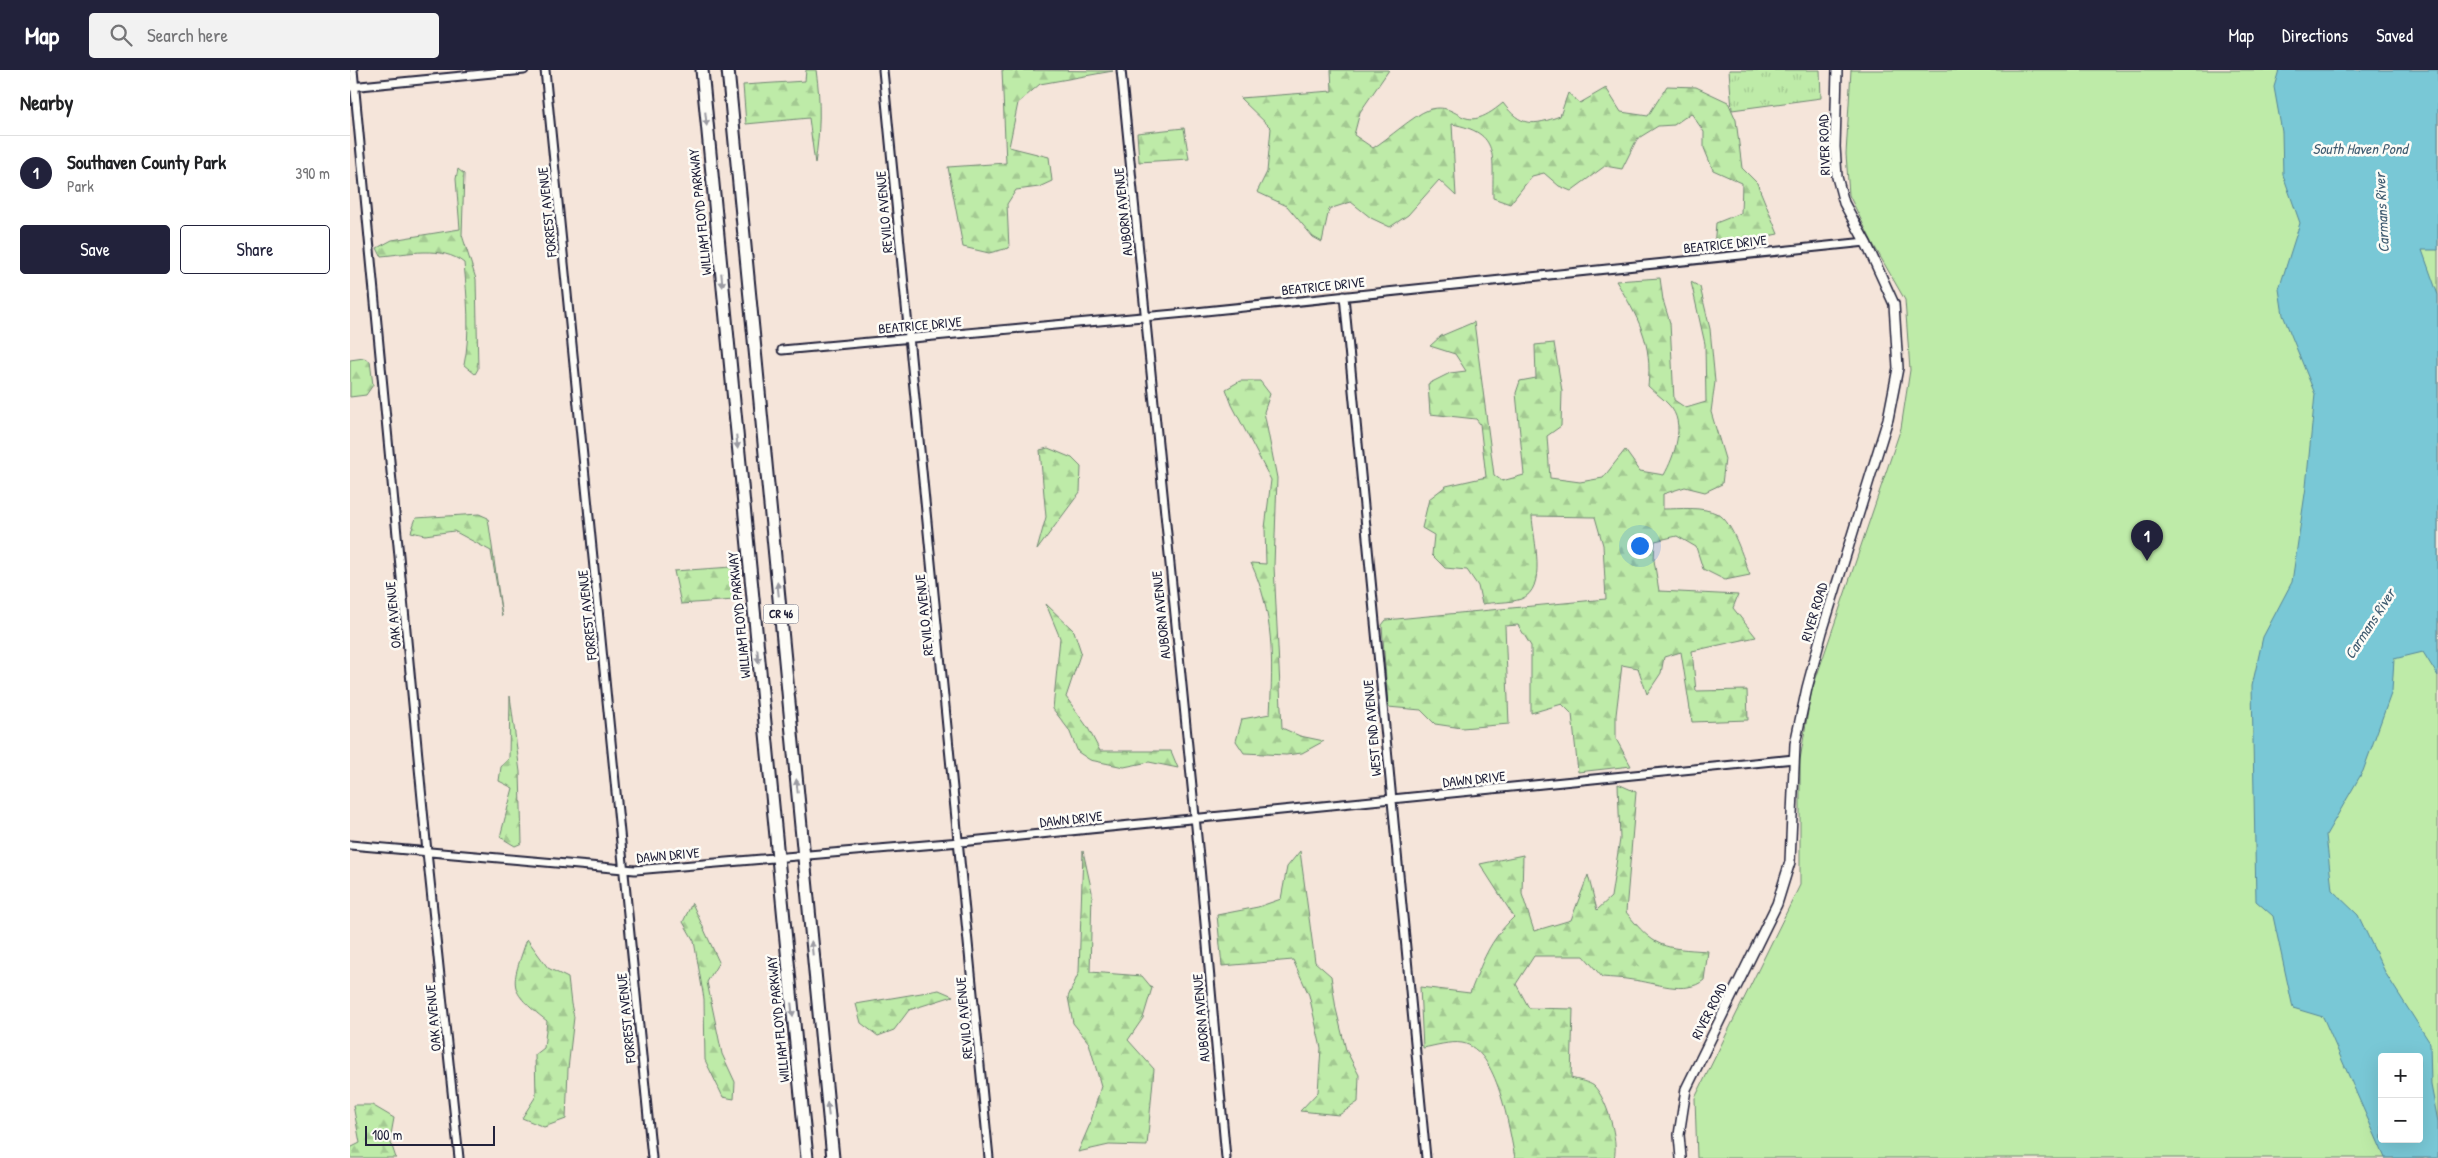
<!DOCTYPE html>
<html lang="en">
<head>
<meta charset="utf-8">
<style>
  body { margin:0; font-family:"Patrick Hand",sans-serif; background:#f2f2f2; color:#202124 }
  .controls { position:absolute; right:15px; bottom:15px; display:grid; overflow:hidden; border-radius:5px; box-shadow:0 5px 20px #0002 }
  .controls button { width:45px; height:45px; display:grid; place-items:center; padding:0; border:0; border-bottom:1px solid #e0e0e0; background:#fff; color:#202124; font:25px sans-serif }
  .scale { position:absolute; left:15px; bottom:12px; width:130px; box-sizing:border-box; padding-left:5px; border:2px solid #22223b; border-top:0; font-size:14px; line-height:18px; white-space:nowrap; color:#22223b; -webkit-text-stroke:4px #fdfcf7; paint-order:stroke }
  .you { position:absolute; left:1289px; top:475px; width:18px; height:18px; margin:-12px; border:4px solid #fff; border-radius:50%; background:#1a73e8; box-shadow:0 0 0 8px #1a73e833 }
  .badge { display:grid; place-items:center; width:32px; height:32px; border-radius:50%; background:#22223b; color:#fff; font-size:16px; font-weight:700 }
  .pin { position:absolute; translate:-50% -41px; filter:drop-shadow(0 1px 2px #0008) }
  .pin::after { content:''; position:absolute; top:26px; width:18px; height:15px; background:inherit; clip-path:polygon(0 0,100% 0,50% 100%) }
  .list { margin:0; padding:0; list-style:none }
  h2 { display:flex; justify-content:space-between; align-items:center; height:65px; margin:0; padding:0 20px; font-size:21px }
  h2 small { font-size:16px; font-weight:400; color:#757577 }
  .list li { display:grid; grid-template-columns:32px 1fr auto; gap:15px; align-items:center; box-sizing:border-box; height:75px; padding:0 20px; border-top:1px solid #e0e0e0 }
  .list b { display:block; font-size:19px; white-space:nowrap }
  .list p { margin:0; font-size:16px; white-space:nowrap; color:#757577 }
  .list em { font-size:16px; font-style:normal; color:#757577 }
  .actions { display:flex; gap:10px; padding:15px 20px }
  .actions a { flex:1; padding:11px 0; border:1px solid #22223b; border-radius:5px; text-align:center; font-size:18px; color:#22223b }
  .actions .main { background:#22223b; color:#fff }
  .icon { flex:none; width:28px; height:28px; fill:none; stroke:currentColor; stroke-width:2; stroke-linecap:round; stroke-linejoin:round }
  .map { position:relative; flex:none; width:2088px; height:1088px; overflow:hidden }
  header { display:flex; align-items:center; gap:30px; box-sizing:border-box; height:70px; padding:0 25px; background:#22223b; color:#fff }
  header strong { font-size:24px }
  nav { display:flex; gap:28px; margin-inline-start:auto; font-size:18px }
  .search { width:350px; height:45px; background:#f2f2f2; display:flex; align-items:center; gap:12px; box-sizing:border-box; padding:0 18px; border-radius:5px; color:#757577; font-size:19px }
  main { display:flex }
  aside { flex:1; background:#fff }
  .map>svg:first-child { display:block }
  .grass { fill:url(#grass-tufts); stroke:#708672 }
  .forest { fill:url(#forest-firs); stroke:#708672 }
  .park { fill:#beeba8; stroke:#708672; fill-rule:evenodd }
  .water { fill:#79c8d6; stroke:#568698; fill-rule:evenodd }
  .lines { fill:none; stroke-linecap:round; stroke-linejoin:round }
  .minor-casing { stroke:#22223b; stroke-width:11 }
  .tertiary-casing { stroke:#22223b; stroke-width:12 }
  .trunk-casing { stroke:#22223b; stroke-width:15 }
  .minor { stroke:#fdfcf7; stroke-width:7 }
  .tertiary { stroke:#fdfcf7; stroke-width:9 }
  .trunk { stroke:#fdfcf7; stroke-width:11 }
  .oneway { fill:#9a9aa2 }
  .labels { text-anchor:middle; stroke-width:5; stroke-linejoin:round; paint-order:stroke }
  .shield { fill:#fdfcf7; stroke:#646373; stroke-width:1 }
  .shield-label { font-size:12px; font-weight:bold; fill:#22223b }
  .street-label { font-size:14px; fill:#22223b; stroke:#fdfcf7 }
  .water-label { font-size:15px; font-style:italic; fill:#405c71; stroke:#fdfcf7 }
</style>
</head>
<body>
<header>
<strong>Map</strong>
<div class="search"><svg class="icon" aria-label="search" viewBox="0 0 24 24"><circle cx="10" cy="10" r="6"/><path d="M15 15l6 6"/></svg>Search here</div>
<nav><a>Map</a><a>Directions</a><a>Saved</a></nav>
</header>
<main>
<aside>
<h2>Nearby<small></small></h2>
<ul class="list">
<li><span class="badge">1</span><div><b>Southaven County Park</b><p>Park</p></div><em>390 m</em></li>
</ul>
<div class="actions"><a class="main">Save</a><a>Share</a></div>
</aside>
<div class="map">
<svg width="2088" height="1088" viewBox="0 0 2088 1088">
  <defs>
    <pattern id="grass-tufts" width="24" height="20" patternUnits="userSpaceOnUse" patternTransform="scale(1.25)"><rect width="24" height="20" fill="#beeba8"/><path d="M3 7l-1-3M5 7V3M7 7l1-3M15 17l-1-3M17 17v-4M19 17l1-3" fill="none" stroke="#a3c992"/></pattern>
    <pattern id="forest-firs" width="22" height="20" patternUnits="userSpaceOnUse" patternTransform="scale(1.25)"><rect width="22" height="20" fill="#beeba8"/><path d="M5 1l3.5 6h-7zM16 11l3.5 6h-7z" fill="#a3c992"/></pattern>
  </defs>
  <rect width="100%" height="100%" fill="#f5e5da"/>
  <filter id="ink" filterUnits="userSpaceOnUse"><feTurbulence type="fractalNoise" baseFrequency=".02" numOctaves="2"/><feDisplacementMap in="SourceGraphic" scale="10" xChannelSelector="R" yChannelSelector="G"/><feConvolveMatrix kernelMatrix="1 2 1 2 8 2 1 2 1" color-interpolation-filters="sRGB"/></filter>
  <g filter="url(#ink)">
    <path class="grass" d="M1379,0H1470L1471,28L1382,40Z"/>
    <path class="forest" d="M456,0H466C471,34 470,60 465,94L459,48L396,54L393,15L455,11Z
      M652,0L763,1L690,14L668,33L659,77L699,87L702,111L689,117L666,120L657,134L659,178L639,183L613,177L598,97L656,93Z
      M981,0H1039L1010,42L1004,65L1023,78C1038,69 1064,45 1078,40C1112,29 1109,70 1153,33C1171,57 1183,56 1210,46L1218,23L1230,33L1256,18L1271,42L1298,46L1317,16L1346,17L1378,32L1386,50L1392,98L1407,113L1428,164L1364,177L1366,153L1391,143L1392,113L1363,100L1354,78V62L1341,43L1324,55L1308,56L1287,69L1272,99L1255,96L1221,121L1209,116L1194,103L1182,106L1160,134L1143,128C1142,86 1151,63 1102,54L1106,126L1089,110L1058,145L1040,157L1021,148L1001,132L979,139L972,172L963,167L937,136L907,122L917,102L921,58L890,28L982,21Z
      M834,58L839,89L789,92L787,63Z
      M108,99L114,104L112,165L126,209L128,299L125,304L114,295C121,262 117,227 114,193C92,175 57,184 31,186L27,178L42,170L110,159L106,109Z
      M1310,208L1313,230L1320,253L1324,330L1336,338L1356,332L1355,274L1341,212L1350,217L1360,259L1365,312L1361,342L1375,389L1372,414L1355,422L1335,417L1313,424V439C1330,439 1352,436 1368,444C1383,452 1393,489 1400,505L1375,510L1353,499L1346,477L1327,466L1305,471L1304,490L1309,521L1388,525L1383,538L1406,567L1342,581L1346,621L1397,620L1398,650L1342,652L1331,582L1314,587L1311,603L1297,624L1288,598L1272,595L1266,645V669L1281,696L1228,702L1222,644L1212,634L1181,643V576L1168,555L1155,556L1159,654L1112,658L1085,654L1071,640L1038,637L1032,555L1036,550L1256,529L1253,475L1245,447L1182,446C1183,469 1198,519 1171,529C1160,533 1144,532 1132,534L1128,516L1117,500L1095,498L1082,485L1084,465L1072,458L1079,429L1096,416L1136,407L1130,354L1126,349L1080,344L1078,314L1100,303L1116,301L1105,284L1080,276L1091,266L1124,252L1144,405L1152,411L1174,405L1166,323L1170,311L1186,308L1185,275L1204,273L1212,321L1211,356L1197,366L1200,408L1230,412L1253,408L1275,380L1290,401L1314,405C1324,387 1337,353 1319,335C1313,328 1305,323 1298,316C1303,273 1288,247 1266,211Z
      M14,288L20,291L23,315L16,325L0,327V290Z
      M890,311H910L920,324L914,342L927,408L924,496L932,658L950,666L974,671L952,683L936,685L894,683L886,671L892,649L920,644C923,590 924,543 901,493L916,494L915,458L921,410L882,335L876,319Z
      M698,378L722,388L731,397L730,422L687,480L696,447L690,380Z
      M129,444L138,448L152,546L141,481L104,461L75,465L61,462L66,448Z
      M382,497L384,530L331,534L324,501Z
      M696,534L724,561L731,582L716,627L738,658L750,681H821L828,698L799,692L774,697L740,690L728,682L719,660L703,639L710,568Z
      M160,626L170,702L172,773L165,776L150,767L163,718L149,711L151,697L159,688Z
      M1268,714L1286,722L1276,842C1305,879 1313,878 1358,881L1354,910C1335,926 1304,912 1283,910C1272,908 1262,908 1252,907L1234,886H1184L1166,914L1179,938L1223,939L1221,1008C1228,1010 1239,1012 1244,1016C1257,1029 1269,1071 1264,1088H1165C1159,1059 1148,979 1112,973C1100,971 1084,976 1073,978L1070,917L1120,923C1133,891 1138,872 1164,847L1130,794L1173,785L1172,824L1184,861L1221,850L1238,805L1247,840L1261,827L1270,769Z
      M733,781L742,822L740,902L792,906L802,918L793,948L778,970L804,999L797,1076L759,1075L728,1082L740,1054L751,1016L739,973L723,953L718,927L729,902Z
      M950,781L965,892L981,906L986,939L996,980L1009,1005L1008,1032L989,1045L950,1041L968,1022L971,978L959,925L943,890L872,896L867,845L908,837L931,829L937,797Z
      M342,833L369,892L357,912L372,984L385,1012L384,1029L373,1027L355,990L354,929L344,871L333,852Z
      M177,869L198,898L218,908L221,934L224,947L218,999L216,1049L194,1057L172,1048L186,1026L185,985L194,978L197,951C156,919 161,917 177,869Z
      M589,920L603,926L559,940L544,960L528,966L511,953L506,934Z
      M3,1035H22L44,1048L40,1070L46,1088H0V1078L10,1073Z"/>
    <path class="park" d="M1501,0H2088V1088H1347L1345,1028L1450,815V690L1461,623L1551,358L1560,300L1555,230L1523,174L1499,125L1496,84ZM2032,987H2069V1069H2032Z"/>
    <path class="water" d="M1929,0H2088V180H2072L2088,225V606L2073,582L2044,589L2042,621L2013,701L1976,765L1982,820L2008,845L2036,904L2080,973L2081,1015L2088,1052V1088H2035L1973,947L1943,938L1923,846L1906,831L1902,616L1913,567L1942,512L1956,417L1965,324L1933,245L1929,219L1950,153L1933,105L1932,62L1924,17ZM2032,987H2069V1069H2032Z"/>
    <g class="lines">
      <g class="minor-casing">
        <path id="minor" d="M3,0L77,782L109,1088
          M195,0L302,1088
          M533,0L639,1088
          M771,0L850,797L876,1088
          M0,17L174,0
          M994,226L1076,1088
          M432,280L836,243L1516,172
          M0,775L285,800L610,772L1444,689"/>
      </g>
      <g class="tertiary-casing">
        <path id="tertiary" d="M1331,1088L1329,1065L1336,1019L1427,834L1440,792L1445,674L1457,618L1472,562L1538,349L1548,298L1544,234L1517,175L1494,133L1487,107L1485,77L1487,0"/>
      </g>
      <g class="trunk-casing">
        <path id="trunk" d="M352,0L457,1088
          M378,0L483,1088"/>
      </g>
      <use href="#minor" class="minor"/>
      <use href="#tertiary" class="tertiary"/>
      <use href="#trunk" class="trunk"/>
    </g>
    <defs><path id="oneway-solid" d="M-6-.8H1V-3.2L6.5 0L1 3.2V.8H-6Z" transform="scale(1.25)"/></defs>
    <g class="oneway">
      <use href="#oneway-solid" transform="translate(356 49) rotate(84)"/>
      <use href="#oneway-solid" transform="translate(372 210) rotate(84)"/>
      <use href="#oneway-solid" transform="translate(387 372) rotate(84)"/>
      <use href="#oneway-solid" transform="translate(428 519) rotate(-96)"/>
      <use href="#oneway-solid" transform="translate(408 586) rotate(84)"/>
      <use href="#oneway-solid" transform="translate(447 716) rotate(-96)"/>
      <use href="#oneway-solid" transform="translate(462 878) rotate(-96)"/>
      <use href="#oneway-solid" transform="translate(442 940) rotate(84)"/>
      <use href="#oneway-solid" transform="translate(478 1039) rotate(-96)"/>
    </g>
  </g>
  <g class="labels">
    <rect class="shield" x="413.5" y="534.5" width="35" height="19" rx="4"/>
    <g class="shield-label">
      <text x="431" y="548">CR 46</text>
    </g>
    <g class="street-label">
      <text transform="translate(1474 75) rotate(-92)" y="5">RIVER ROAD</text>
      <text transform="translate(197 142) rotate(-96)" y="5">FORREST AVENUE</text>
      <text transform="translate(350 142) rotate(-96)" y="5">WILLIAM FLOYD PARKWAY</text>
      <text transform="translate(534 142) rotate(-95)" y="5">REVILO AVENUE</text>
      <text transform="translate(773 142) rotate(-96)" y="5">AUBORN AVENUE</text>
      <text transform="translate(1375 174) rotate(-6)" y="5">BEATRICE DRIVE</text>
      <text transform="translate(973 216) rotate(-6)" y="5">BEATRICE DRIVE</text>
      <text transform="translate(570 255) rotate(-5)" y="5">BEATRICE DRIVE</text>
      <text transform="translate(1464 542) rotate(-73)" y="5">RIVER ROAD</text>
      <text transform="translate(43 545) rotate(-95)" y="5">OAK AVENUE</text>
      <text transform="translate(237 545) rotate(-96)" y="5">FORREST AVENUE</text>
      <text transform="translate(389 545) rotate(-96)" y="5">WILLIAM FLOYD PARKWAY</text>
      <text transform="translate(574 545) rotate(-96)" y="5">REVILO AVENUE</text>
      <text transform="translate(811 545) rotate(-96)" y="5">AUBORN AVENUE</text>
      <text transform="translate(1022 658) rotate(-95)" y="5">WEST END AVENUE</text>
      <text transform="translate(1124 709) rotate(-6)" y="5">DAWN DRIVE</text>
      <text transform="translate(721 749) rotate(-6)" y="5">DAWN DRIVE</text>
      <text transform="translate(318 785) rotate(-5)" y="5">DAWN DRIVE</text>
      <text transform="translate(1359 941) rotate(-63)" y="5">RIVER ROAD</text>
      <text transform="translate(83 948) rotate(-95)" y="5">OAK AVENUE</text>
      <text transform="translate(276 948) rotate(-96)" y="5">FORREST AVENUE</text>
      <text transform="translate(614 948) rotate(-95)" y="5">REVILO AVENUE</text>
      <text transform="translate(851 948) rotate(-95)" y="5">AUBORN AVENUE</text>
      <text transform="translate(428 949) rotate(-96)" y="5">WILLIAM FLOYD PARKWAY</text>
    </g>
    <g class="water-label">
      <text x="2010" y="84">South Haven Pond</text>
      <text transform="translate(2032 143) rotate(-93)" y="5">Carmans River</text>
      <text transform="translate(2020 554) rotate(-57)" y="5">Carmans River</text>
    </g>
  </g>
</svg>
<div class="controls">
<button>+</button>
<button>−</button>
</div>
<div class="scale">100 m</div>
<div class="you"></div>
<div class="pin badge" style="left:1797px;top:491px">1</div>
</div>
</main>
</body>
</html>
